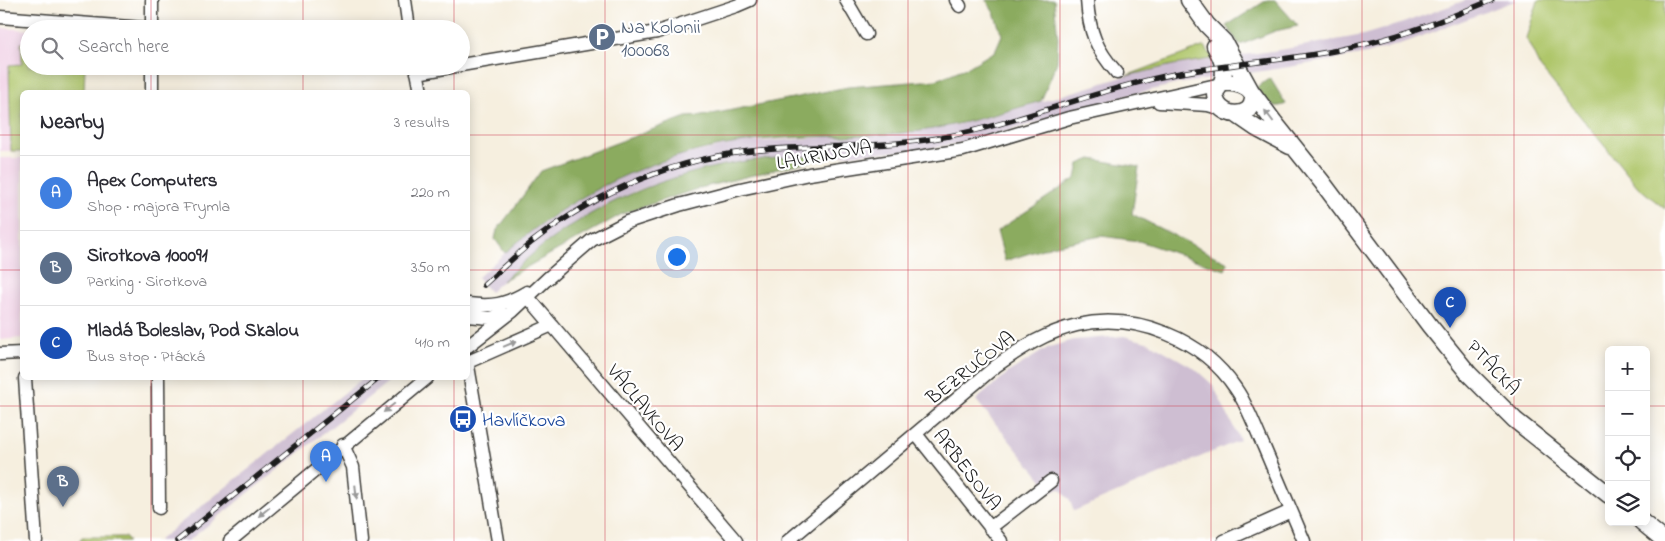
<!DOCTYPE html>
<html lang="en">
<head>
<meta charset="utf-8">
<style>
  body { margin:0; font-family:"Indie Flower",sans-serif; background:#f7f7f7; color:#2b2b33 }
  .controls { position:absolute; right:15px; bottom:15px; display:grid; overflow:hidden; border-radius:8px; box-shadow:0 2px 12px #0003 }
  .controls button { width:45px; height:45px; display:grid; place-items:center; padding:0; border:0; border-bottom:1px solid #e1e1e2; background:#fff; color:#2b2b33; font:25px sans-serif }
  .you { position:absolute; left:676px; top:256px; width:18px; height:18px; margin:-12px; border:4px solid #fff; border-radius:50%; background:#1a73e8; box-shadow:0 0 0 8px #1a73e833 }
  .badge { display:grid; place-items:center; width:32px; height:32px; border-radius:50%; background:#d1495b; color:#fff; font-size:16px; font-weight:700 }
  .pin { position:absolute; translate:-50% -41px; filter:drop-shadow(0 1px 2px #0008) }
  .pin::after { content:''; position:absolute; top:26px; width:18px; height:15px; background:inherit; clip-path:polygon(0 0,100% 0,50% 100%) }
  .list { margin:0; padding:0; list-style:none }
  h2 { display:flex; justify-content:space-between; align-items:center; height:65px; margin:0; padding:0 20px; font-size:21px }
  h2 small { font-size:16px; font-weight:400; color:#7c7c81 }
  .list li { display:grid; grid-template-columns:32px 1fr auto; gap:15px; align-items:center; box-sizing:border-box; height:75px; padding:0 20px; border-top:1px solid #e1e1e2 }
  .list b { display:block; font-size:19px; white-space:nowrap }
  .list p { margin:0; font-size:16px; white-space:nowrap; color:#7c7c81 }
  .list em { font-size:16px; font-style:normal; color:#7c7c81 }
  .icon { flex:none; width:28px; height:28px; fill:none; stroke:currentColor; stroke-width:2; stroke-linecap:round; stroke-linejoin:round }
  .map { position:relative; flex:none; width:1665px; height:541px; overflow:hidden }
  .search { position:absolute; background:#fff; box-shadow:0 2px 12px #0003; left:20px; top:20px; width:450px; height:55px; display:flex; align-items:center; gap:12px; box-sizing:border-box; padding:0 18px; border-radius:28px; color:#7c7c81; font-size:19px }
  .panel { position:absolute; background:#fff; box-shadow:0 2px 12px #0003; left:20px; top:90px; width:450px; height:290px; border-radius:8px }
  .map>svg:first-child { display:block }
  .built { fill:#f0d0e5 }
  .industrial { fill:#cebed2 }
  .green { fill:#afc66b; stroke:#667144 }
  .forest { fill:#8bab5f; stroke:#54643e }
  .lines { fill:none; stroke-linecap:round; stroke-linejoin:round }
  .minor-casing { stroke:#3d3c39; stroke-width:15 }
  .tertiary-casing { stroke:#3d3c39; stroke-width:19 }
  .minor { stroke:#fff; stroke-width:12 }
  .tertiary { stroke:#fff; stroke-width:16 }
  .rail-casing { stroke:#1c1c1c; stroke-width:5.5 }
  .rail { stroke:#fff; stroke-width:4; stroke-dasharray:11; stroke-linecap:butt }
  .oneway { fill:#999 }
  .grid { fill:none; stroke:#d1495b; stroke-width:1; stroke-opacity:0.55 }
  .labels { text-anchor:middle; stroke-width:4.5; stroke-linejoin:round; paint-order:stroke }
  .service-label { font-size:20px; fill:#4e5e75; stroke:#fff; text-anchor:start }
  .street-label { font-size:20px; fill:#1c1c1c; stroke:#fff }
  .transit-label { font-size:20px; fill:#164399; stroke:#fff; text-anchor:start }
</style>
</head>
<body>
<div class="map">
<svg width="1665" height="541" viewBox="0 0 1665 541">
  <rect width="100%" height="100%" fill="#fff"/>
  <filter id="ink" filterUnits="userSpaceOnUse"><feTurbulence type="fractalNoise" baseFrequency=".02" numOctaves="2"/><feDisplacementMap in="SourceGraphic" scale="10" xChannelSelector="R" yChannelSelector="G"/><feConvolveMatrix kernelMatrix="1 2 1 2 8 2 1 2 1" color-interpolation-filters="sRGB"/></filter>
  <filter id="wash" filterUnits="userSpaceOnUse"><feTurbulence type="fractalNoise" baseFrequency=".0096" numOctaves="4" result="noise"/><feDisplacementMap in="SourceGraphic" scale="20" xChannelSelector="R" yChannelSelector="G"/><feGaussianBlur stdDeviation="1.12" result="paint"/><feColorMatrix in="noise" values="0 0 0 0 0 0 0 0 0 0 0 0 0 0 0 0 0 1.4 0 .05"/><feComposite in="paint" operator="in"/></filter>
  <g filter="url(#wash)">
    <rect width="100%" height="100%" fill="#f6efdf"/>
    <path class="built" d="M0,28L29,30V66H85L84,92H22V151H0Z
      M0,158H22V338L0,340Z"/>
    <path class="industrial" d="M1466,0H1517L1409,41L1367,54L1289,67L1177,84L1130,95L1018,128L961,143L921,150L741,162L684,175L635,191L586,217L536,251L490,292L477,278L524,236L577,200L627,173L679,156L738,143L919,131L957,125L1013,110L1126,76L1173,65L1286,49L1363,35L1403,23Z
      M1124,336L1150,343L1194,368L1213,385L1240,440L1074,511L1070,500L1060,489L1051,491L976,400L1009,372L1049,347L1074,340Z
      M363,378H393L188,541H158Z"/>
    <path class="green" d="M1540,0H1665V209L1638,187L1540,67L1526,38L1538,1Z
      M21,43H29V66H85L84,92H22V151H11L9,65L22,64Z
      M1205,46L1210,55L1214,53L1217,58L1173,65L1126,76Z
      M82,537H126L129,541H78Z"/>
    <path class="forest" d="M986,0H1054L1058,38L1057,62L1041,101C1001,113 961,125 920,131C860,139 798,133 738,143C650,156 572,194 505,253L495,239L497,230L514,208L541,171L686,117L702,116L848,87L936,80L970,66L995,51L1002,35L994,13Z
      M1267,0H1275L1298,26L1275,31L1240,45L1226,26Z
      M1270,78L1286,104C1270,111 1266,99 1256,88Z
      M835,155L700,188L624,213L502,281C514,271 525,260 536,251C595,203 666,175 740,162C771,157 804,157 835,155Z
      M1091,159L1139,167L1132,214L1228,263L1225,270L1139,241L1101,236L1052,246L1005,261L997,231L1076,178L1079,164Z"/>
  </g>
  <g filter="url(#ink)">
    <g class="lines">
      <g class="minor-casing">
        <path id="minor" d="M152,0V29
          M405,0L409,29
          M846,0L866,34
          M956,0L960,6
          M1087,0C1089,32 1096,49 1117,73
          M0,17L156,29
          M461,65L657,32L736,6L750,0
          M152,66V92
          M416,66L421,92
          M417,73L456,66
          M1159,102L1208,105L1222,109
          M528,297L736,541
          M468,304C492,307 505,305 527,292
          M468,316L490,318L506,314
          M468,346L513,311L547,279L592,240L627,222L679,205L740,189L809,174L963,150L1069,118L1221,84
          M0,354L22,353
          M468,362L552,325
          M468,366L498,541
          M25,378L36,541
          M158,378L159,508
          M916,434L1001,541
          M343,445L353,467L361,541
          M990,528L1051,481
          M230,541L427,378
          M788,541L996,366C1021,348 1047,332 1077,325C1136,312 1203,339 1236,389C1248,406 1255,428 1264,447C1277,478 1291,510 1304,541
          M1224,541L1291,511"/>
      </g>
      <g class="tertiary-casing">
        <path id="tertiary" d="M1189,0L1207,25L1224,42L1251,91L1274,122L1322,182L1430,326L1469,374L1515,420L1609,495
          M1215,46C1221,57 1227,69 1222,82C1220,86 1217,89 1215,93C1215,111 1234,119 1248,110C1264,91 1238,79 1221,84
          M1237,115L1256,128L1290,146
          M1642,522L1665,541"/>
      </g>
      <use href="#minor" class="minor"/>
      <use href="#tertiary" class="tertiary"/>
      <g class="rail-casing">
        <path id="rail" d="M484,285C499,271 515,256 532,242C598,191 677,157 762,150C820,145 880,148 938,138C1019,124 1094,90 1175,74C1238,62 1303,60 1365,44C1409,34 1451,17 1492,0
          M177,541L379,378"/>
      </g>
      <use href="#rail" class="rail"/>
    </g>
    <defs><path id="oneway-solid" d="M-6-.8H1V-3.2L6.5 0L1 3.2V.8H-6Z" transform="scale(1.25)"/></defs>
    <g class="oneway">
      <use href="#oneway-solid" transform="translate(1269 116) rotate(-127)"/>
      <use href="#oneway-solid" transform="translate(510 344) rotate(-23)"/>
      <use href="#oneway-solid" transform="translate(389 408) rotate(141)"/>
      <use href="#oneway-solid" transform="translate(356 492) rotate(84)"/>
      <use href="#oneway-solid" transform="translate(264 512) rotate(140)"/>
    </g>
  </g>
  <path class="grid" d="M151,0V29M303,0V29M454,0V29M605,0V541M757,0V541M908,0V541M1060,0V541M1211,0V541M1362,0V541M1514,0V541M151,66V92M303,66V92M454,66V92M0,135H22M468,135H1665M0,270H22M468,270H1665M151,378V541M303,378V541M454,378V541M0,406H1609M1646,406H1665"/>
  <defs>
    <g id="parking-disc" transform="scale(1.4375)"><circle r="9.5" fill="#5c6f8a" stroke="#fff"/><path d="M-3.5-5.5H1a3.5 3.5 0 0 1 0 7H-1V5.5H-3.5ZM-1-3.4V-.6H.8a1.4 1.4 0 0 0 0-2.8Z" fill="#fff"/></g>
    <g id="bus-disc" transform="scale(1.4375)"><circle r="9.5" fill="#1a4fb4" stroke="#fff"/><path d="M-5-6H5V4H4V6H2V4H-2V6H-4V4H-5ZM-3.5-4V0h7V-4ZM-3.5 1.2v1.5H-2V1.2ZM2 1.2v1.5H3.5V1.2Z" fill="#fff"/></g>
  </defs>
  <g fill-rule="evenodd">
    <use href="#parking-disc" x="602" y="37"/>
    <use href="#bus-disc" x="463" y="419"/>
  </g>
  <g class="labels">
    <g class="service-label">
      <text x="621" y="33">Na Kolonii<tspan x="621" dy="23">100068</tspan></text>
    </g>
    <g class="street-label">
      <text transform="translate(824 154) rotate(-10)" y="7">LAURINOVA</text>
      <text transform="translate(970 367) rotate(-38)" y="7">BEZRUČOVA</text>
      <text transform="translate(1494 367) rotate(47)" y="7">PTÁCKÁ</text>
      <text transform="translate(646 407) rotate(50)" y="7">VÁCLAVKOVA</text>
      <text transform="translate(968 469) rotate(52)" y="7">ARBESOVA</text>
    </g>
    <g class="transit-label">
      <text x="482" y="426">Havlíčkova</text>
    </g>
  </g>
</svg>
<div class="controls">
<button>+</button>
<button>−</button>
<button><svg class="icon" aria-label="locate" viewBox="0 0 24 24"><circle cx="12" cy="12" r="6"/><path d="M12 2v4M12 18v4M2 12h4M18 12h4"/></svg></button>
<button><svg class="icon" aria-label="layers" viewBox="0 0 24 24"><path d="M12 4l9 5-9 5-9-5zM3 14l9 5 9-5"/></svg></button>
</div>
<div class="you"></div>
<div class="pin badge" style="left:326px;top:482px;background:#3f7fe0">A</div>
<div class="pin badge" style="left:63px;top:507px;background:#5c6f8a">B</div>
<div class="pin badge" style="left:1450px;top:328px;background:#1a4fb4">C</div>
<div class="search"><svg class="icon" aria-label="search" viewBox="0 0 24 24"><circle cx="10" cy="10" r="6"/><path d="M15 15l6 6"/></svg>Search here</div>
<section class="panel">
<h2>Nearby<small>3 results</small></h2>
<ul class="list">
<li><span class="badge" style="background:#3f7fe0">A</span><div><b>Apex Computers</b><p>Shop · majora Frymla</p></div><em>220 m</em></li>
<li><span class="badge" style="background:#5c6f8a">B</span><div><b>Sirotkova 100091</b><p>Parking · Sirotkova</p></div><em>350 m</em></li>
<li><span class="badge" style="background:#1a4fb4">C</span><div><b>Mladá Boleslav, Pod Skalou</b><p>Bus stop · Ptácká</p></div><em>410 m</em></li>
</ul>
</section>
</div>
</body>
</html>
